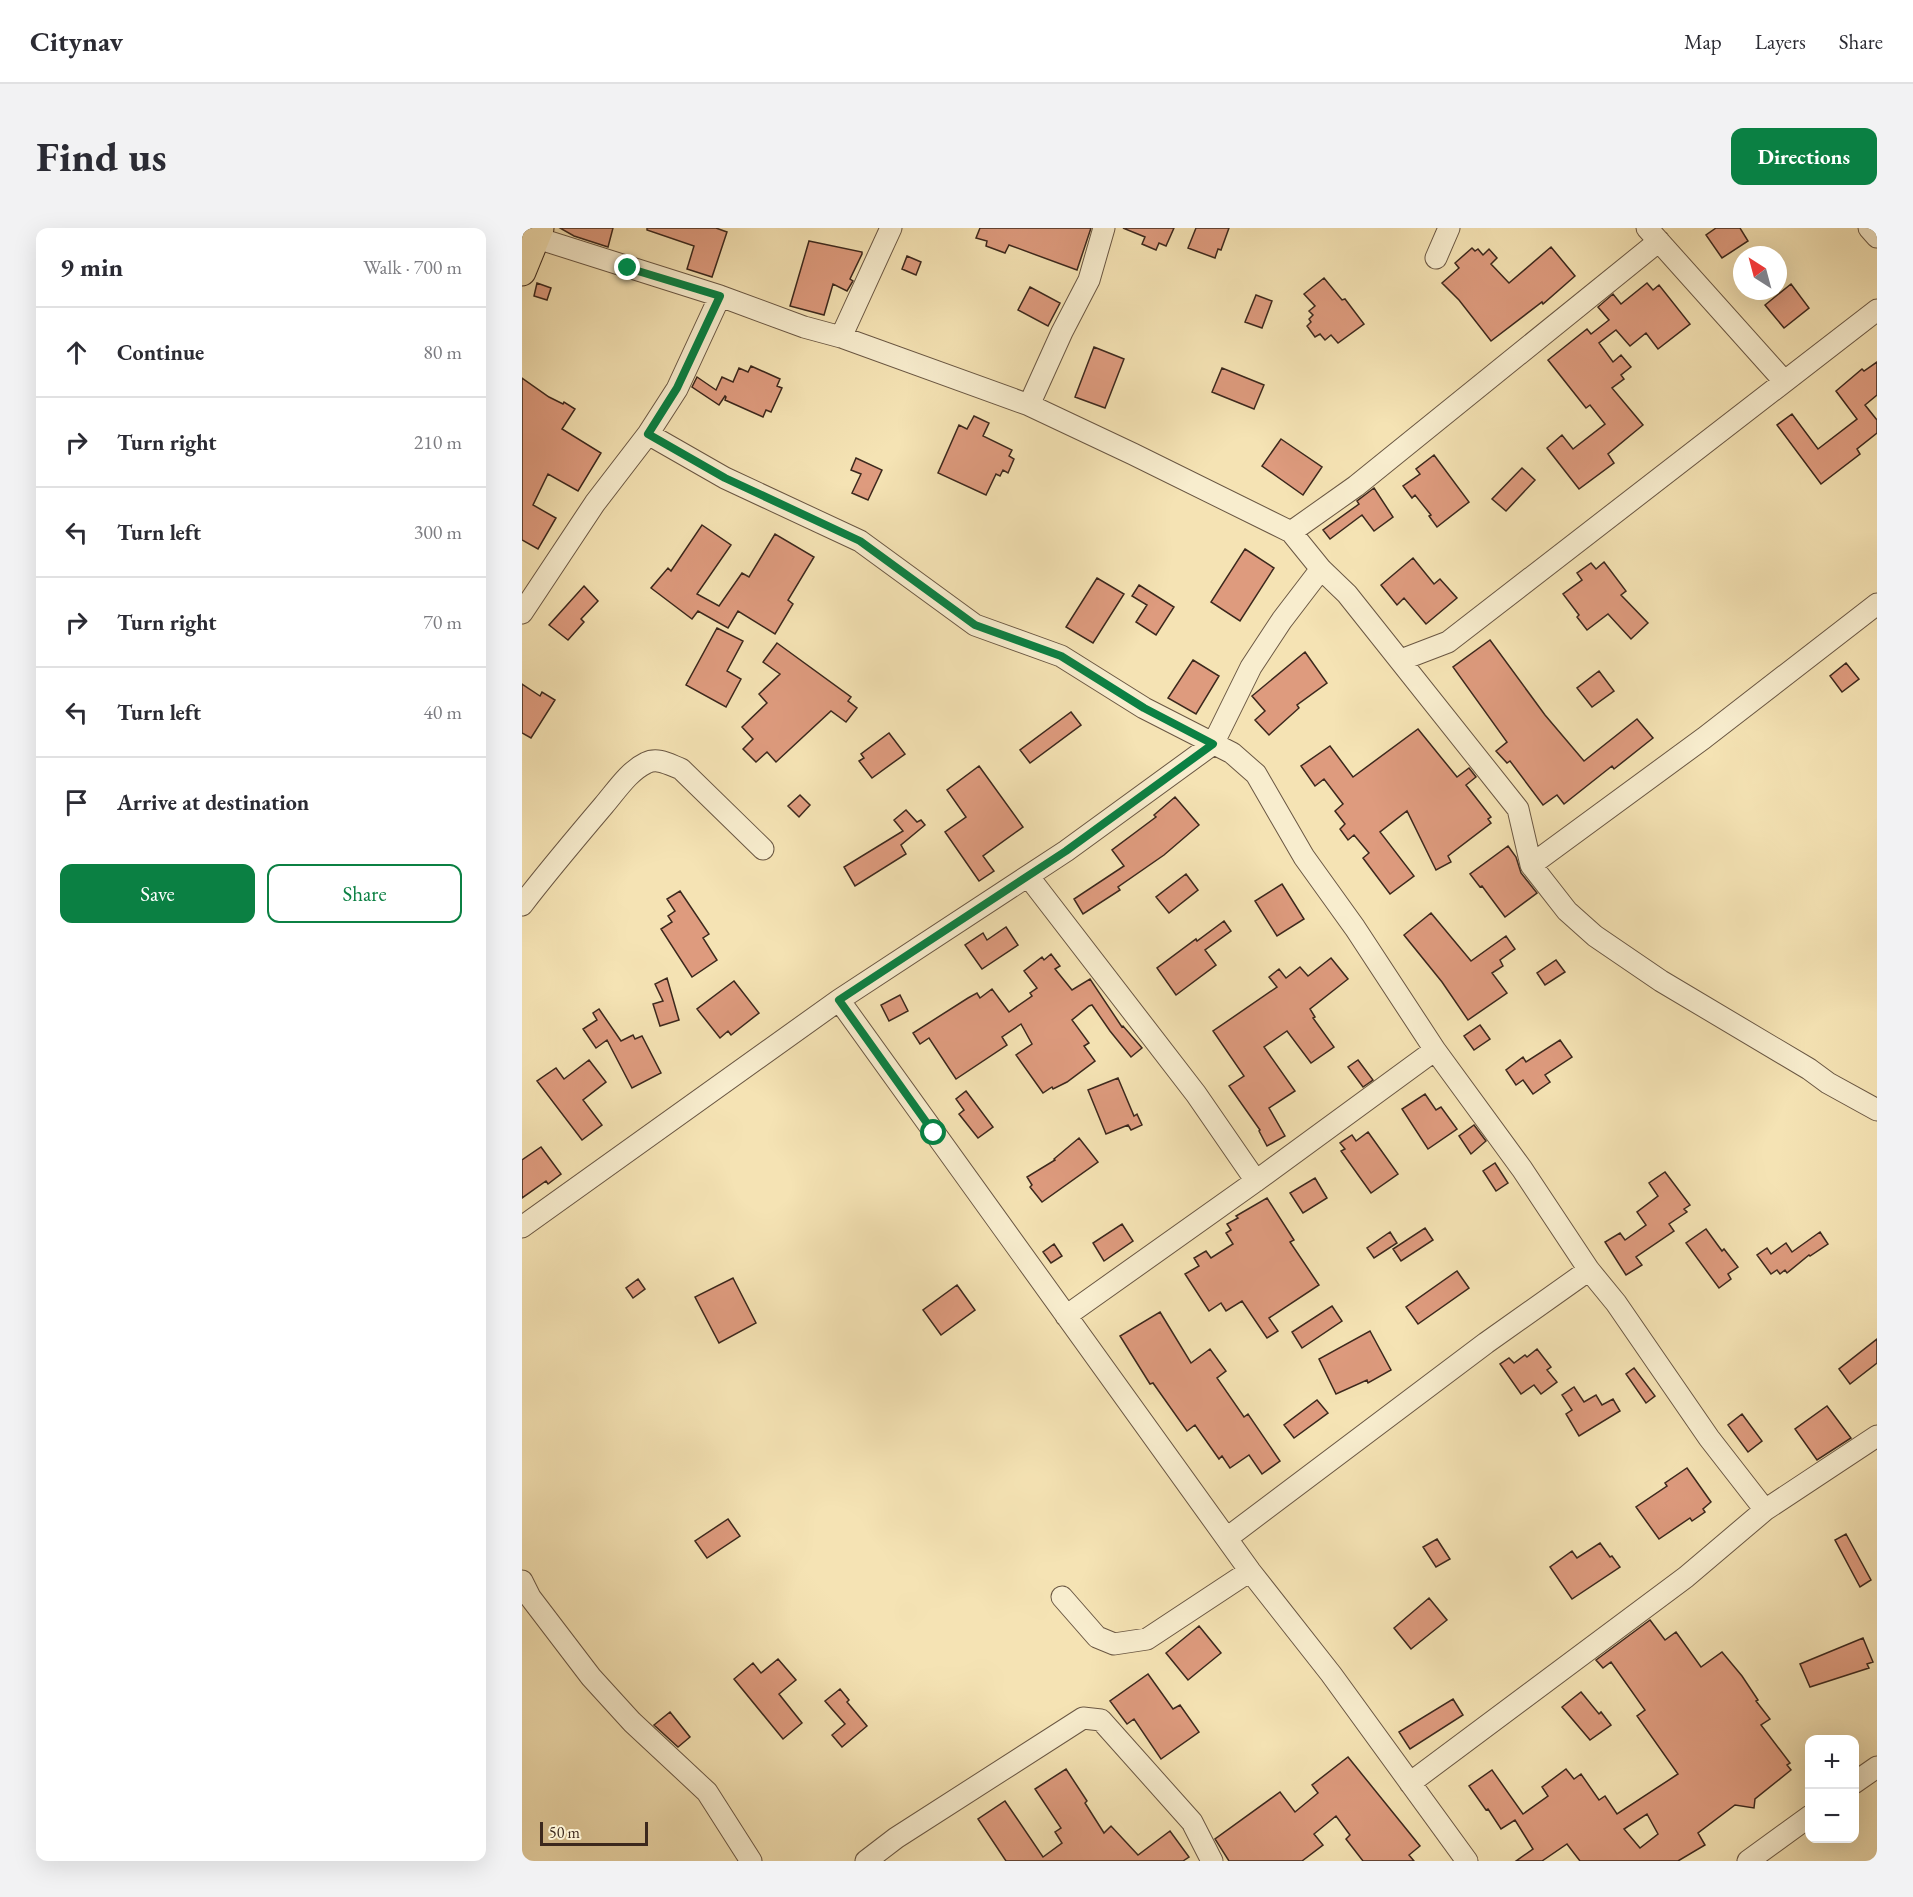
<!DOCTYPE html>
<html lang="en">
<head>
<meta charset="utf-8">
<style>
  body { margin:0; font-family:"EB Garamond",serif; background:#f2f2f3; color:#2b2b33 }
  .controls { position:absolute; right:18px; bottom:18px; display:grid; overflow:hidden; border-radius:12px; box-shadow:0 6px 24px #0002 }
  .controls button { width:54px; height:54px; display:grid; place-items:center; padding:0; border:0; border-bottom:2px solid #e1e1e2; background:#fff; color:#2b2b33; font:30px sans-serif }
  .compass { position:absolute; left:1211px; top:18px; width:54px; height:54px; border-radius:50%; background:#fff; box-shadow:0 6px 24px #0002; rotate:324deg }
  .scale { position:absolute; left:18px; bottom:15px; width:108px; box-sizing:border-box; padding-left:6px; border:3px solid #3c281d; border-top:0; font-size:16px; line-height:21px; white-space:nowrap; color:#3c281d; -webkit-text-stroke:4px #f8edce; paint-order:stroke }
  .stop { position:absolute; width:18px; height:18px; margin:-14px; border:4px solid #0b8043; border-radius:50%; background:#fff }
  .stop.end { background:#0b8043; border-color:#fff; box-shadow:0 2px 6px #0008 }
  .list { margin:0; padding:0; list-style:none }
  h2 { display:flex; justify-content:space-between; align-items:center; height:78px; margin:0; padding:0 24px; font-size:26px }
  h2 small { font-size:20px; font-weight:400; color:#7c7c81 }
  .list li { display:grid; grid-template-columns:39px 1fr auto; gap:18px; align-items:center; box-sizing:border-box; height:90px; padding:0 24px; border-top:2px solid #e1e1e2 }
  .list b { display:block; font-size:22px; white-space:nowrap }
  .list em { font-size:20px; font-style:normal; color:#7c7c81 }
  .actions { display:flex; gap:12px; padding:18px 24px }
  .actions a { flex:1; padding:14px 0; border:2px solid #0b8043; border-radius:12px; text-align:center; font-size:21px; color:#0b8043 }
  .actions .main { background:#0b8043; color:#fff }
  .icon { flex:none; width:33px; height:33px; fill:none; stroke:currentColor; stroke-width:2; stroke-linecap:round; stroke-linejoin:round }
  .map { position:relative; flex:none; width:1355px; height:1633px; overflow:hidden; border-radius:12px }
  header { display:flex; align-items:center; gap:36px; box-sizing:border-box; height:84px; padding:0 30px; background:#fff; border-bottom:2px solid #e1e1e2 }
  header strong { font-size:28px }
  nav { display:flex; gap:33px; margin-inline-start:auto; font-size:21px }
  .intro { display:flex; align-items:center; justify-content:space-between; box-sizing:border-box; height:144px; padding:0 36px }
  h1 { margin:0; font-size:42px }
  .button { padding:15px 27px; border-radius:12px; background:#0b8043; color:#fff; font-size:21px; font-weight:700 }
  main { display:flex; gap:36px; padding:0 36px }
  aside { flex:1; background:#fff; border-radius:12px; box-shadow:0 6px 24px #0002 }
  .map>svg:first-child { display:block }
  .building { fill:#de9b7e; stroke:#3c281d; stroke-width:1.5; fill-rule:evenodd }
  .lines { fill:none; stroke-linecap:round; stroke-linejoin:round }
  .minor-casing { stroke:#6a5743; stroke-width:23 }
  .major-casing { stroke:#3c281d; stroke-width:29 }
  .minor { stroke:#f8edce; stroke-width:21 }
  .major { stroke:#f5e3b4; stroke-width:27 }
  .route { stroke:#0b8043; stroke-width:8 }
</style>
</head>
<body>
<header>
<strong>Citynav</strong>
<nav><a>Map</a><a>Layers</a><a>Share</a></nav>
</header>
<div class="intro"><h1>Find us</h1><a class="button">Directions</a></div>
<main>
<aside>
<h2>9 min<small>Walk · 700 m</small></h2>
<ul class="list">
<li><svg class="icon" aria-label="ahead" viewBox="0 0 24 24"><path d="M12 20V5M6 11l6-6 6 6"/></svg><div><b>Continue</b></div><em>80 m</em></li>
<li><svg class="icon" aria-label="right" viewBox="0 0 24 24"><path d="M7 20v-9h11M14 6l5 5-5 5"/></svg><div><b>Turn right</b></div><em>210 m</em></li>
<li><svg class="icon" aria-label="left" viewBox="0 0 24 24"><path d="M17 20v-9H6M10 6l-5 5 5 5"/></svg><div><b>Turn left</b></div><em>300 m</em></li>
<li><svg class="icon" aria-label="right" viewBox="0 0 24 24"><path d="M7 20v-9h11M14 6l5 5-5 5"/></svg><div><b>Turn right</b></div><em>70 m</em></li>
<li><svg class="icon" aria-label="left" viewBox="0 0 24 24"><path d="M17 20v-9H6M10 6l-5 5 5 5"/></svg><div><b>Turn left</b></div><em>40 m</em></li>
<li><svg class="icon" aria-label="arrive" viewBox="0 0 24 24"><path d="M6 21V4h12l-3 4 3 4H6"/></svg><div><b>Arrive at destination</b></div></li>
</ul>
<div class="actions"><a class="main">Save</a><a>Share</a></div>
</aside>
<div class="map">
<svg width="1355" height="1633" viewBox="0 0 1355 1633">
  <rect width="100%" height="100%" fill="#f5e3b4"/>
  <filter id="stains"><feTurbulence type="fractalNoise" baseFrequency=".00333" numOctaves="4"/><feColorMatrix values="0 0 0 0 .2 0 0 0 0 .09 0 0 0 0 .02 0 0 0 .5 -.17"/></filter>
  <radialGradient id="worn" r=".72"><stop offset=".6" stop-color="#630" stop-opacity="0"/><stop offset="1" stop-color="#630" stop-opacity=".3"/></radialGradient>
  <path class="building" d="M38,0H91L86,19L52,8Z
    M125,0H194L205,4L190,49L165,41L172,18L125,2Z
    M458,0H569L555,42L487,17L483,25L464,18L465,13L454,10Z
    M601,0H652L644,18L637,15L634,22L620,16L623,9Z
    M674,0H707L699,22L696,21L693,30L666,20Z
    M1194,0H1218L1226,13L1200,30L1184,7Z
    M287,13L340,24V26L328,51L331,53L325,63L311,56L302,87L268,78Z
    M1029,19L1053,48L1021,76L1020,74L969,113L937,72L920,55L937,40L933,35L950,20L953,23L956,21L961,27L967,21L975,30L969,36L987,55Z
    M385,28L399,34L394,47L380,41Z
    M802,50L820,72L823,71L842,96L816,115L809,107L803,112L798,106L793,109L785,98L789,94L787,91L791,87L787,83L793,78L782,66Z
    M15,55L29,60L25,72L12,68Z
    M1125,55L1131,62L1137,57L1168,96L1136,121L1124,105L1108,118L1094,102L1077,115L1091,134L1099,127L1109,139L1099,147L1102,151L1090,160L1121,197L1086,226L1092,235L1057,261L1025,220L1040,207L1051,221L1083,196L1068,177L1064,180L1026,132L1065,101L1069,106L1087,92L1076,79L1091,66L1099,76Z
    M1269,56L1287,80L1262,100L1243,77Z
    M508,59L538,75L526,98L496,82Z
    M734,67L750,73L740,100L723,94Z
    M572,119L602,131L583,180L553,169Z
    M1355,134V167L1343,177L1355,192V205L1335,221L1338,226L1299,256L1255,197L1270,186L1296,221L1335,191L1314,163L1340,141L1342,143Z
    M229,138L258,151L255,158L260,160L249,184L244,182L241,189L203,172L204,169L203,168L197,177L170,159L175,149L194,162L200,149L211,154L217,140L226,144Z
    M700,140L742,157L732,181L690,164Z
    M0,150L27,169L41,176L42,174L53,181L40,201L79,225L56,263L26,246L11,277L34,290L16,321L0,312Z
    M452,188L467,195L461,208L490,222L487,228L492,231L486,245L481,242L478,248L474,246L464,267L416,245L437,197L445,201Z
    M759,211L800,239L781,267L740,238Z
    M912,227L947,274L915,299L907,288L909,287L893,267L890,270L881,258L898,246L894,241Z
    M334,230L360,242L346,272L330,265L339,246L329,242Z
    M1000,240L1013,252L984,283L970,271Z
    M852,260L871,289L852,303L840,287L808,311L801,302L837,276L835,273Z
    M180,297L209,317L175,366L197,378L220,345L227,349L253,306L292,329L266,372L271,376L253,406L216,383L206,400L176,383L170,391L129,360L146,340L149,343Z
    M723,321L752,340L718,393L689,374Z
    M891,330L912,356L918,351L935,370L904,396L882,370L875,377L859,357Z
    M1082,334L1104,363L1099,367L1126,395L1109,411L1086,386L1065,402L1055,389L1057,387L1041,366L1060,352L1055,345L1069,335L1074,341Z
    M575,350L602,366L571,415L544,399Z
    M617,357L652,379L634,407L614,394L625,377L610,368Z
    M62,358L76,373L59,391L62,394L46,412L27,397Z
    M195,400L221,413L205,443L219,451L204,479L164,457Z
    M968,412L1023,487L1062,533L1115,491L1131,510L1092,541L1090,538L1042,576L1035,567L1021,577L988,533L985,535L974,523L985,514L931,439Z
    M255,415L329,469L326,473L335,480L324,494L309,483L254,534L245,524L234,534L221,521L231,511L220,499L245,475L237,466L258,446L241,434Z
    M783,424L805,455L775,477L777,480L747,507L733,492L743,483L730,468Z
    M671,432L697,448L674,486L646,470Z
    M1324,435L1337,451L1320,464L1308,448Z
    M1077,443L1092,463L1070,479L1055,460Z
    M0,456L18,468L20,464L33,472L9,510L0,505Z
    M549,484L559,497L508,535L498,522Z
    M896,501L935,549L947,540L954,549L944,557L969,589L966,591L969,595L926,628L929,634L914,642L885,583L858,604L892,648L868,666L841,630L847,625L832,607L826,612L818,601L823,596L813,583L821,576L802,551L793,558L779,538L808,518L831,549Z
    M367,505L383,526L350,550L337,533L342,530L339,526Z
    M457,538L501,599L461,628L472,643L457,653L423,604L444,589L425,562Z
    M278,567L288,577L277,589L266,578Z
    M653,569L677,597L642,627L596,659L598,662L561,686L552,671L602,638L590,622L634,589L632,587Z
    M384,582L395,594L399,592L403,597L379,617L384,626L333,658L322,639L381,603L372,592Z
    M986,618L994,629L999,645L1015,665L983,689L960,658L958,659L948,646Z
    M664,646L676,662L647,685L634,669Z
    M760,656L782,691L755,708L733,673Z
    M158,663L187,706L181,710L195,732L170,749L139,701L150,694L146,688L153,683L145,671Z
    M909,685L949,733L984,708L993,721L978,732L981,738L970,745L985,765L946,792L920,754L882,707Z
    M702,693L709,703L683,722L694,737L654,767L635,740L674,711L675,713Z
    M484,699L496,717L460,741L443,717L461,705L465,712Z
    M529,726L538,738L533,741L550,762L568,751L600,799L601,798L620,820L609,829L588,803L570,777L567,778L550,792L567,815L562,818L573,833L545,854L531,861L530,859L521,865L494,827L510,816L499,796L480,809L485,817L434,851L407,810L398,816L391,805L446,770L455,765L458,770L470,761L487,784L510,768L508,765L515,760L502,743L520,729L522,732Z
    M809,730L826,751L788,781L793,789L791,790L812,819L789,835L765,803L742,819L773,863L747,880L763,908L745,918L737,903L738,902L707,858L722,848L691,803L755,759L747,749L757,741L764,750L778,739L786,748Z
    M1034,732L1043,744L1023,757L1015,745Z
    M145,750L157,792L138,798L131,776L141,773L133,756Z
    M212,753L237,785L209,807L206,803L198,810L175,781Z
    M378,767L386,783L367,793L359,777Z
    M77,781L99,813L111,807L113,811L120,808L139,845L110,860L85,812L74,820L61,801L75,792L71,785Z
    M958,797L968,811L952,822L942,808Z
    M1038,812L1050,829L1023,847L1028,854L1011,866L1001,852L994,857L984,842L1001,829L1004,834Z
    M67,832L84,854L61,872L80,897L60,912L15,853L34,840L42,851Z
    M836,832L851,852L841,859L826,839Z
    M596,850L612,888L615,886L620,897L609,902L606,897L584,906L566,862Z
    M444,863L471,899L456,910L437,886L442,882L434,871Z
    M903,866L914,882L919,879L935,901L906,921L880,881Z
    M952,897L964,913L949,926L937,908Z
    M846,904L876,946L849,965L819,923L823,921L818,915L830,907L834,913Z
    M557,910L576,934L520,974L508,959L510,957L505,949L533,932L532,931Z
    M19,919L39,946L26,956L24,953L0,970V932Z
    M973,935L986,955L974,963L961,943Z
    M1143,944L1168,977L1162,981L1165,984L1147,996L1152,1003L1114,1029L1120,1037L1104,1047L1083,1014L1098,1005L1103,1012L1124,997L1115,984L1136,968L1127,955Z
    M793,950L805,970L781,985L768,965Z
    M745,970L772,1012L768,1014L797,1057L747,1090L756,1103L745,1110L720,1073L704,1083L699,1075L687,1083L663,1046L677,1038L672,1030L684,1023L689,1030L711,1016L704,1005L709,1002L705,996L716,990L714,988Z
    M600,996L611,1013L582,1033L571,1015Z
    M903,1000L911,1012L879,1033L871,1021Z
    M1184,1001L1200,1023L1202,1021L1216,1039L1206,1046L1209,1051L1197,1060L1164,1015Z
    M868,1004L875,1015L852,1030L845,1020Z
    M1298,1004L1306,1016L1288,1028L1287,1027L1265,1045L1263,1042L1258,1046L1255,1042L1249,1046L1235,1027L1245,1020L1249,1026L1264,1015L1270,1024Z
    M532,1016L540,1028L529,1035L521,1024Z
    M935,1043L947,1060L896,1096L884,1079Z
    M211,1050L234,1095L197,1115L173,1069Z
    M116,1051L123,1061L111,1070L104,1060Z
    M435,1057L453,1082L419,1107L401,1082Z
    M810,1078L820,1093L780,1120L770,1104Z
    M638,1084L669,1135L688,1121L704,1143L695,1150L722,1189L726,1186L758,1233L740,1246L727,1227L708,1240L700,1228L697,1231L673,1197L665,1203L631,1155L628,1156L598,1108Z
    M848,1103L869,1142L846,1155L845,1152L814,1166L797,1131Z
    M1355,1111V1135L1328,1156L1317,1141Z
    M1015,1121L1029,1139L1025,1142L1035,1154L1019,1166L1012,1157L999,1166L978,1136L987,1130L992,1135L1003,1127L1005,1129Z
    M1112,1140L1133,1168L1124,1175L1104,1146Z
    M1052,1159L1062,1174L1074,1167L1080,1177L1091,1171L1098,1183L1057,1208L1044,1186L1050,1182L1040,1167Z
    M795,1172L806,1185L772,1210L762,1197Z
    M1305,1178L1329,1210L1295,1232L1273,1201Z
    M1220,1186L1240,1213L1226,1224L1206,1197Z
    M1165,1240L1189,1274L1181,1281L1183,1284L1170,1293L1168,1290L1137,1311L1114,1279L1145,1258L1143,1255Z
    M206,1291L218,1308L185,1330L173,1313Z
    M1324,1306L1349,1352L1338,1359L1313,1312Z
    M915,1311L928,1331L914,1339L901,1319Z
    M1078,1315L1088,1329L1090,1328L1098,1339L1050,1371L1028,1339L1050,1323L1055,1330Z
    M907,1370L925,1392L889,1421L872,1400Z
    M1128,1392L1143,1412L1154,1404L1179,1439L1200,1424L1220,1448L1236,1472L1234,1473L1248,1491L1239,1497L1268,1535L1265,1537L1269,1542L1233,1571L1232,1580L1213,1577L1176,1605L1183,1617L1156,1633H1058L1045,1616L1020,1633H994L1011,1621L993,1592L979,1601L966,1581L964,1582L947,1558L970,1542L1001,1586L1026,1568L1020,1559L1044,1541L1052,1551L1059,1546L1077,1572L1083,1568L1095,1586L1156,1546L1115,1488L1123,1482L1089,1434L1081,1440L1074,1432ZM1125,1586L1136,1606L1118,1620L1102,1601Z
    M677,1398L699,1425L666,1452L644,1425Z
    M1341,1410L1351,1434L1345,1436L1347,1440L1288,1459L1278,1436Z
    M256,1431L274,1452L257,1466L280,1495L261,1511L212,1451L231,1435L239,1445Z
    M626,1446L651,1481L658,1477L677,1504L639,1531L612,1491L605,1496L588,1473Z
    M318,1461L327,1472L325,1474L345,1498L320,1519L310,1507L323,1496L303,1473Z
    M1059,1464L1077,1486L1079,1484L1089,1497L1068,1512L1040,1479Z
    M931,1471L941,1487L888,1521L877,1504Z
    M148,1484L168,1509L156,1519L132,1497Z
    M826,1529L898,1618L887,1627L892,1633H841L824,1611L828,1607L814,1588L792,1606L801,1617L780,1633H707L693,1611L758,1564L773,1584L796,1565L790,1557Z
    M544,1541L565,1573L563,1575L582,1605L589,1598L616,1627L648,1603L667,1629L661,1633H484L456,1591L483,1573L521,1629L540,1615L533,1604L539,1600L513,1561Z"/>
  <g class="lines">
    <g class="minor-casing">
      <path id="minor" d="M1125,0L1262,153
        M1347,0L1355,9
        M15,10L198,68L282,99L319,109L507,177L611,226L769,304L799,341L825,366L996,581L1009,637L1045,683L1073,708L1139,753L1287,841L1306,855L1355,882
        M914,30L927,0
        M319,109L369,0
        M507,177L540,104L567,52L582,0
        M126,206L203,250L338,313L453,397L539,428L622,480L710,525L734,546L782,629L833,700L913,822L1000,941L1067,1042L1094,1075L1187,1210L1243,1282
        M769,304L834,258L1137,13
        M0,385L73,275L126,206L155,161L198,68
        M879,432L926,414L1355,82
        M1009,637L1182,510L1355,376
        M506,648L674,866L734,953
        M0,677C26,643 54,610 82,577C94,563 107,543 124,535C136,529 148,537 159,541L241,621
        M317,772L728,1343L809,1446L945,1633
        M0,999L317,772L544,623L691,516L729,439L760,392L799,341
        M544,1088L734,953L913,822
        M705,1310L964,1115L1067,1042
        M0,1353L8,1369L69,1449L110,1494L185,1564L229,1633
        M540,1369L575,1409L592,1416L625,1411L728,1343
        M888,1555L1164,1349L1243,1282L1355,1208
        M1332,1555L1355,1539
        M344,1633L374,1610L561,1490L579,1492L670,1594L690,1633
        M1226,1633L1288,1588"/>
    </g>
    <g class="major-casing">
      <path id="major" d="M0,44L18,0"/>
    </g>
    <use href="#minor" class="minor"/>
    <use href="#major" class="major"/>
  </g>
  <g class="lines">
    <path class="route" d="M106,40L198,68L155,160L126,206L203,250L338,313L453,397L539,428L622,480L691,516L544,623L317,772L412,905"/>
  </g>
  <rect width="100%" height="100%" filter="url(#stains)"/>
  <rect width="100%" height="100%" fill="url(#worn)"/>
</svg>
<div class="controls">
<button>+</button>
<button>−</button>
</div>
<svg class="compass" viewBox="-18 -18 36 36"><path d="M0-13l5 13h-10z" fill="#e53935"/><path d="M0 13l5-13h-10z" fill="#7c7c81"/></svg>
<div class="scale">50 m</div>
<div class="stop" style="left:412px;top:905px"></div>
<div class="stop end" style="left:106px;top:40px"></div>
</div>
</main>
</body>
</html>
